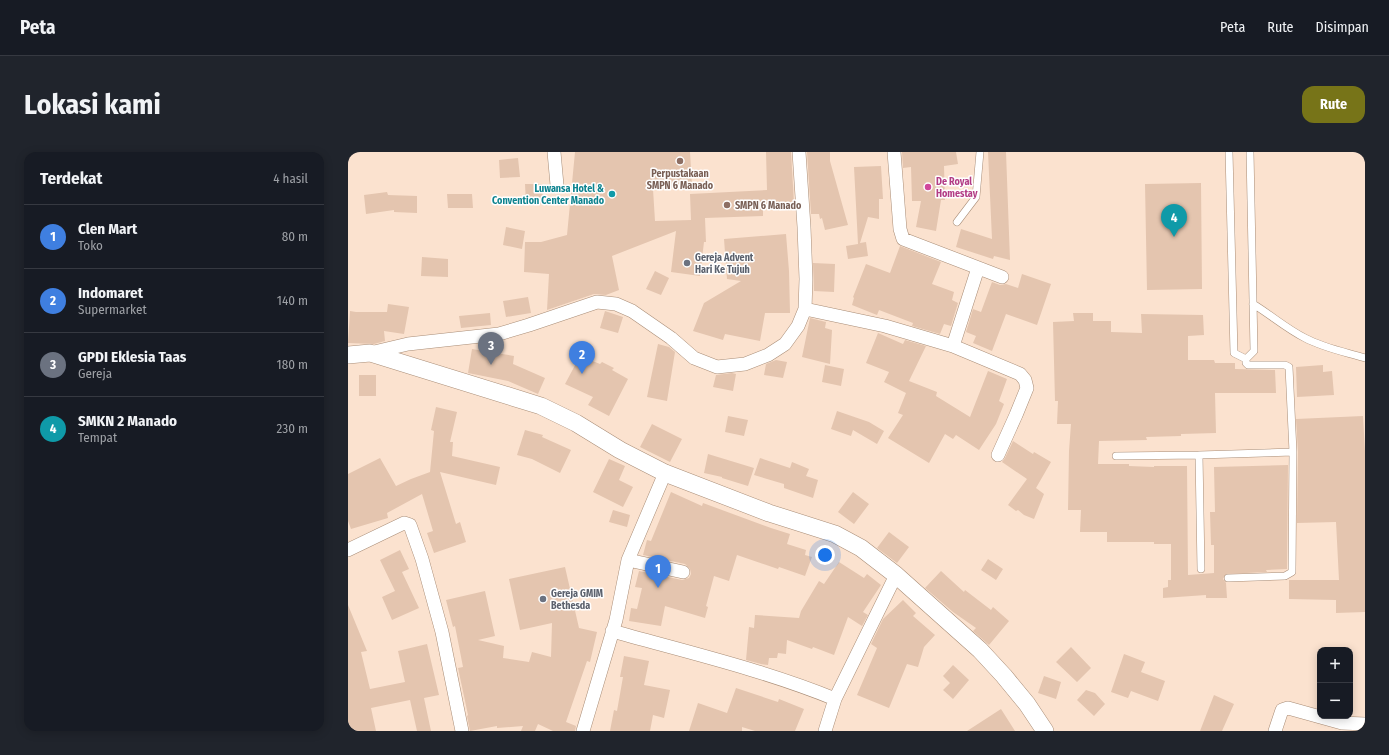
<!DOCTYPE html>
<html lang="id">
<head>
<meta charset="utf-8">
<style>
  body { margin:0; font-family:"Fira Sans Condensed",sans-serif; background:#20242c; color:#f1f3f6 }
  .controls { position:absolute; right:12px; bottom:12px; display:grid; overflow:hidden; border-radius:8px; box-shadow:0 2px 10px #0003 }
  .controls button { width:36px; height:36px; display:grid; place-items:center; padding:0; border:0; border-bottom:1px solid #363941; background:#171b24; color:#f1f3f6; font:20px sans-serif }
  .you { position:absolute; left:477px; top:403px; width:14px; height:14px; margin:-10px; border:3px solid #fff; border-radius:50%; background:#1a73e8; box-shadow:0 0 0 6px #1a73e833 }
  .badge { display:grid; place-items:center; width:26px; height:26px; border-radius:50%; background:#777418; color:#fff; font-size:13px; font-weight:700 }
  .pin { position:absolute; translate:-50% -33px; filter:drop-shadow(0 1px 2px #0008) }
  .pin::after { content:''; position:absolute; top:21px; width:14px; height:12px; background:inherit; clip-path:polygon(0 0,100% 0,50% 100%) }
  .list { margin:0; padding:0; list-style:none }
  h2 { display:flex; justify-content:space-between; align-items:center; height:52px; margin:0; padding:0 16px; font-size:17px }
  h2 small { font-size:13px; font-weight:400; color:#9ea1a6 }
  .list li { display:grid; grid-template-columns:26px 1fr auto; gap:12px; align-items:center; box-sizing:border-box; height:64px; padding:0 16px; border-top:1px solid #363941 }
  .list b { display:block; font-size:15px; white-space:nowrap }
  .list p { margin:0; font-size:13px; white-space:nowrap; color:#9ea1a6 }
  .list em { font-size:13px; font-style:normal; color:#9ea1a6 }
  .map { position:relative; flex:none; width:1017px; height:579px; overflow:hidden; border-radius:12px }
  header { display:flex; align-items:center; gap:24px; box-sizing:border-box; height:56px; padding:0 20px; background:#171b24; border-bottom:1px solid #363941 }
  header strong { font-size:19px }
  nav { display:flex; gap:22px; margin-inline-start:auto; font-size:14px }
  .intro { display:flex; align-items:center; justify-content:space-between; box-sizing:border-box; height:96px; padding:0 24px }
  h1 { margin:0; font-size:28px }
  .button { padding:10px 18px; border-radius:12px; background:#777418; color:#fff; font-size:14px; font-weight:700 }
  main { display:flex; gap:24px; padding:0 24px }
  aside { flex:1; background:#171b24; border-radius:12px; box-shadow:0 2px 10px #0003 }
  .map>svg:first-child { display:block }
  .building { fill:#e4c5af }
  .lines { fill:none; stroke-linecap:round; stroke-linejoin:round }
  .service-casing { stroke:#a98d77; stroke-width:8 }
  .minor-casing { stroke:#a98d77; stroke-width:14 }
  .tertiary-casing { stroke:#a98d77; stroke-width:18 }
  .service { stroke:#fff; stroke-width:7 }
  .minor { stroke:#fff; stroke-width:13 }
  .tertiary { stroke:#fff; stroke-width:17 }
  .education-dot { fill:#8d6e63; stroke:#fff; stroke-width:1.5 }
  .hotel-dot { fill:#d1479c; stroke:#fff; stroke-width:1.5 }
  .culture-dot { fill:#0f9aa8; stroke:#fff; stroke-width:1.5 }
  .worship-dot { fill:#6b7280; stroke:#fff; stroke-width:1.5 }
  .labels { text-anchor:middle; stroke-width:3; stroke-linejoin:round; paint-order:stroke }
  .education-label { font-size:10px; font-weight:bold; fill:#785e54; stroke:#fff }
  .hotel-label { font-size:10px; font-weight:bold; fill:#b23c85; stroke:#fff; text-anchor:start }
  .culture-label { font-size:10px; font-weight:bold; fill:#0d838f; stroke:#fff; text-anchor:end }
  .worship-label { font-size:10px; font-weight:bold; fill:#5b616d; stroke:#fff; text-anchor:start }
</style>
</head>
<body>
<header>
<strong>Peta</strong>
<nav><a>Peta</a><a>Rute</a><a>Disimpan</a></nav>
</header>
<div class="intro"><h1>Lokasi kami</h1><a class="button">Rute</a></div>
<main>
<aside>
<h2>Terdekat<small>4 hasil</small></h2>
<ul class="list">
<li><span class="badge" style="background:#3f7fe0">1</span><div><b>Clen Mart</b><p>Toko</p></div><em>80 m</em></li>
<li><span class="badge" style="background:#3f7fe0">2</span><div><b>Indomaret</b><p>Supermarket</p></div><em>140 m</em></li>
<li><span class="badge" style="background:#6b7280">3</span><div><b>GPDI Eklesia Taas</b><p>Gereja</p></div><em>180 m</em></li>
<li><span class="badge" style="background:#0f9aa8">4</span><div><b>SMKN 2 Manado</b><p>Tempat</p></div><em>230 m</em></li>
</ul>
</aside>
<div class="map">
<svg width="1017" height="579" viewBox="0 0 1017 579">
  <rect width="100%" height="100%" fill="#fbe2cf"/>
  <path class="building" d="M227,0H342L344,34L305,37L307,69L343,68L342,42L419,38L418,0H443L446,51L415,52V64L357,66L358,90H356L352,124L323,120L328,79L264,104L271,138L258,143L246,142L199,158L201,122L176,120L177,90H193L219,83Z
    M459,0H482V9L500,73L477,78L474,66L472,67L471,62H463Z
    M554,0H608L610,12L596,14L597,48H593L588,79L568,75L573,49H564L563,15L555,16Z
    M640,0H658L662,108L646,104L645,107L608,95L613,77L644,87Z
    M170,6L172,25L152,26L151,8Z
    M533,14L535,47H531V67L520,65L512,91L518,90L520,104L500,107L498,94L510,92L506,15Z
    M853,31L854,137L799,138L797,32Z
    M177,32H194L195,52L178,53Z
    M39,40L40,43L69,44V61L46,60V58L18,62L16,43Z
    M99,42H124L125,56H100Z
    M158,75L177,79L174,97L155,93Z
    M438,82L441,119L442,161H417L412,189L377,182L375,188L345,179L356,151L393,129L379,127L376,87Z
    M552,94L593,110L584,132L606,140L604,148L610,151L603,174L596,172L592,182L564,174L565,171L531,158L529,163L504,153L506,146L505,145L518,112L542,121Z
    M74,105L100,107V125L73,124Z
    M465,111L487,112L486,140L466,139Z
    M307,119L321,126L313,143L298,137Z
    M674,122L703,132L689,173L658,162L644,199L625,191L628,184L618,180L625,157L633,160L644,130L652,133L658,132L670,136Z
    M180,145L183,161L158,165L155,149Z
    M40,152L61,155L56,182L36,179L37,189L26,192L0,191L2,159L8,160H39Z
    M257,159L275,165L270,181L252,176Z
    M142,161L143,173L113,176L111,164Z
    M725,161H745V169H763V180L794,181L793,162L855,163L856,183L840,184V208H866L867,211H887V217L927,218L928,241H867L868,281L833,282V284L798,285L799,288L751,289L750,312H781V314L806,315V314H839L840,423L866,421V393H863L862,360H867L866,315L940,313L939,417L918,418L919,420L878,422L875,427L878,431L879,446H858V443L815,446V436L820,435V428H823V392H806V390H759V380H732L733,358H720L721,299L723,272H709L710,249H707L705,170L726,169Z
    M462,166L478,170L477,176L484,178L482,212L454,205Z
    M530,181L555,192L557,188L578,194L561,229L589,240L588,244L622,265L640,219L659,227L651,249L656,252L648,272L631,298L608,283L605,287L597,282L581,311L540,286L555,263L550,261L558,241L536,230L541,220L518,211Z
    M310,192L321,195L327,200L319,249L299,245Z
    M124,197L166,204L165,212L197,226L190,242L160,229L120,221Z
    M232,204L252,212L254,210L266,216L264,218L280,227L261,264L240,253L245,245L217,232Z
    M428,208L439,210L435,226L416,223L418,212Z
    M477,213L496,217L493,234L474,230Z
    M975,213V220L984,219L986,243L949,245L948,215Z
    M384,221L388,222L385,239L365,235L368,223Z
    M11,223H28V244H11Z
    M88,255L109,260L102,290H105L104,304L152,315L148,333L92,320L108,372L112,370L118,390L86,401L79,381L85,379L74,342L39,361L40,366L3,377L0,369V322L32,306L48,334L63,327L82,320L86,279L83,278Z
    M489,259L521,270L536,279L529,292L505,278L503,284L483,277Z
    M380,264L400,268L396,284L377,280Z
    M1015,264L1017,299V460L988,461V448L941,447V428H991L988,370L949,371L950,300L948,267Z
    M304,272L334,287L322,310L292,295Z
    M177,278L195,283L194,285L223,298L212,321L184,307L169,303Z
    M665,289L685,302L686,300L703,310L688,336L696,342L686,367L676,363L670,358L668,359L660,353L679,327L654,310L657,306Z
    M360,302L406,316L400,334L374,326V325L356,321Z
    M412,306L442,316L444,310L461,317L458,324L470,328L465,346L436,336V332L406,323Z
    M261,307L277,314L271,328L285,335L275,355L245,340Z
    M323,340L354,354L355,351L423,376L442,382L439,392L458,398L457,403L464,405L457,424L431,415L430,417L389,403L381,429L366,424L358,454L360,455L357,466L317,454L313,474L281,469L283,456L289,457L294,436L287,435L291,419L334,428L341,426L343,422L342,417L337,412L295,403L299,388L303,389Z
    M505,340L521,352L506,372L490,360Z
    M265,358L282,363L279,375L261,370Z
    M541,380L561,395L549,411L529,396Z
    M52,398L61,417L54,420L71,456L44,468L34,445L47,439L32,408Z
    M640,407L655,417L648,428L633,418Z
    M491,410L516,426L519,422L533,433L515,460L520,463L514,474L500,465L486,503L465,495L464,497L439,488L438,502L430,501L429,506H421L420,513L413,512L398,508L401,475L406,476L407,463L451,466L453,459L471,429L476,432Z
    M217,415L231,476L249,480L242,510L239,509L218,570L228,574L227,579H205L190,572L187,579H173L175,574L149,576V574L122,579L119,564L120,563L110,516L115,515L107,474L105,475L98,448L137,439L147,484L130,488L156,494L155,506L181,510L184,500L203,505L204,471L172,478L161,427Z
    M593,419L616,440L617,438L643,458L645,455L661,469L641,493L625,479L628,476L605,460L577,436Z
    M555,448L568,461L565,464L587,483L576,495L570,515L559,512L541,556L509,543L529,496L523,492L535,467Z
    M0,453L19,499L13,500L22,537L57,530L50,499L79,492L91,543L76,546L83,579H69L62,548L23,556L28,579H0Z
    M723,495L743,516L729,530L708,510Z
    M776,502L797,510L793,520L817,529L810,549L783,539L780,546L763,540Z
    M276,504L301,509L296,533L322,538L316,566L305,563L302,579H262L266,558L269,559L275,525H272Z
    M605,513L621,528L605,547L595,538L602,531L595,524Z
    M696,524L713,530L708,547L690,541Z
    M388,536L430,550L431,547L456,557L447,579H407L394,575V579H341L350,551L379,561Z
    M738,538L747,541L757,552L746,564L729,548Z
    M866,543L886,552L874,579H852Z
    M653,557L667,579H619Z"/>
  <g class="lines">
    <g class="service-casing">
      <path id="service" d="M609,70L628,45L632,0
        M905,152C923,163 939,177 957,186C976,196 997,200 1017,206
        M898,207L906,199L902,0
        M851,303L853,417
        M768,304L851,303L945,300
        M880,426L937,424L944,420L945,300L941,215L937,213H900L898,211V207L886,201L881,0"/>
    </g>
    <g class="minor-casing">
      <path id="minor" d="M206,0L209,33
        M546,0L552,77L555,87L654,125
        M457,157L537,174L605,194L672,222L677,228L679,236L668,263L650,303
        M605,194L630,116
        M22,201L60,192L151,182L181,173L249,150L268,152L284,159L323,186L346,206L369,215L397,212L420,203L437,192L450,174L457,157L458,127L456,75L451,0
        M0,398L56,371L62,373L74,407L94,480L114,579
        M280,408L335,420
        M264,479C339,500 416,518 487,547L548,423
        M235,579L268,468L280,408L317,321
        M477,579L487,547
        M927,579L934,558L940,556L994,571L1017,572"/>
    </g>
    <g class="tertiary-casing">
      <path id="tertiary" d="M0,203L22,201L193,254L228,271L272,298L317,321L421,361L487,382L513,396L548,423L632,498L656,524L679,552L697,579"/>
    </g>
    <use href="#service" class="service"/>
    <use href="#minor" class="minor"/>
    <use href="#tertiary" class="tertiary"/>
  </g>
  <g class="education-dot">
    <circle cx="332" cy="9" r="4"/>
    <circle cx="379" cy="53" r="4"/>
  </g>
  <circle class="hotel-dot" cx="580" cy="35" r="4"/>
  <circle class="culture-dot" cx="264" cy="42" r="4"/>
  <g class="worship-dot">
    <circle cx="339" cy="111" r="4"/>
    <circle cx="195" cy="447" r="4"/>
  </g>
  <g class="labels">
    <g class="education-label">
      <text x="332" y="25">Perpustakaan<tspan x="332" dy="12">SMPN 6 Manado</tspan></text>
      <text x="387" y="57" text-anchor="start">SMPN 6 Manado</text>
    </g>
    <g class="hotel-label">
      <text x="588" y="33">De Royal<tspan x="588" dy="12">Homestay</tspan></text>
    </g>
    <g class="culture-label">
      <text x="256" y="40">Luwansa Hotel &amp;<tspan x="256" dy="12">Convention Center Manado</tspan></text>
    </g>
    <g class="worship-label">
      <text x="347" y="109">Gereja Advent<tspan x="347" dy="12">Hari Ke Tujuh</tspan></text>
      <text x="203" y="445">Gereja GMIM<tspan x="203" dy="12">Bethesda</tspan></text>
    </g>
  </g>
</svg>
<div class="controls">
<button>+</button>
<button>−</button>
</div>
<div class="you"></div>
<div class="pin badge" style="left:310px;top:436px;background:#3f7fe0">1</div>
<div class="pin badge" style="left:234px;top:222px;background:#3f7fe0">2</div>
<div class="pin badge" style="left:143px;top:213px;background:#6b7280">3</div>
<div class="pin badge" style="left:826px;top:85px;background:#0f9aa8">4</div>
</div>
</main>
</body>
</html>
